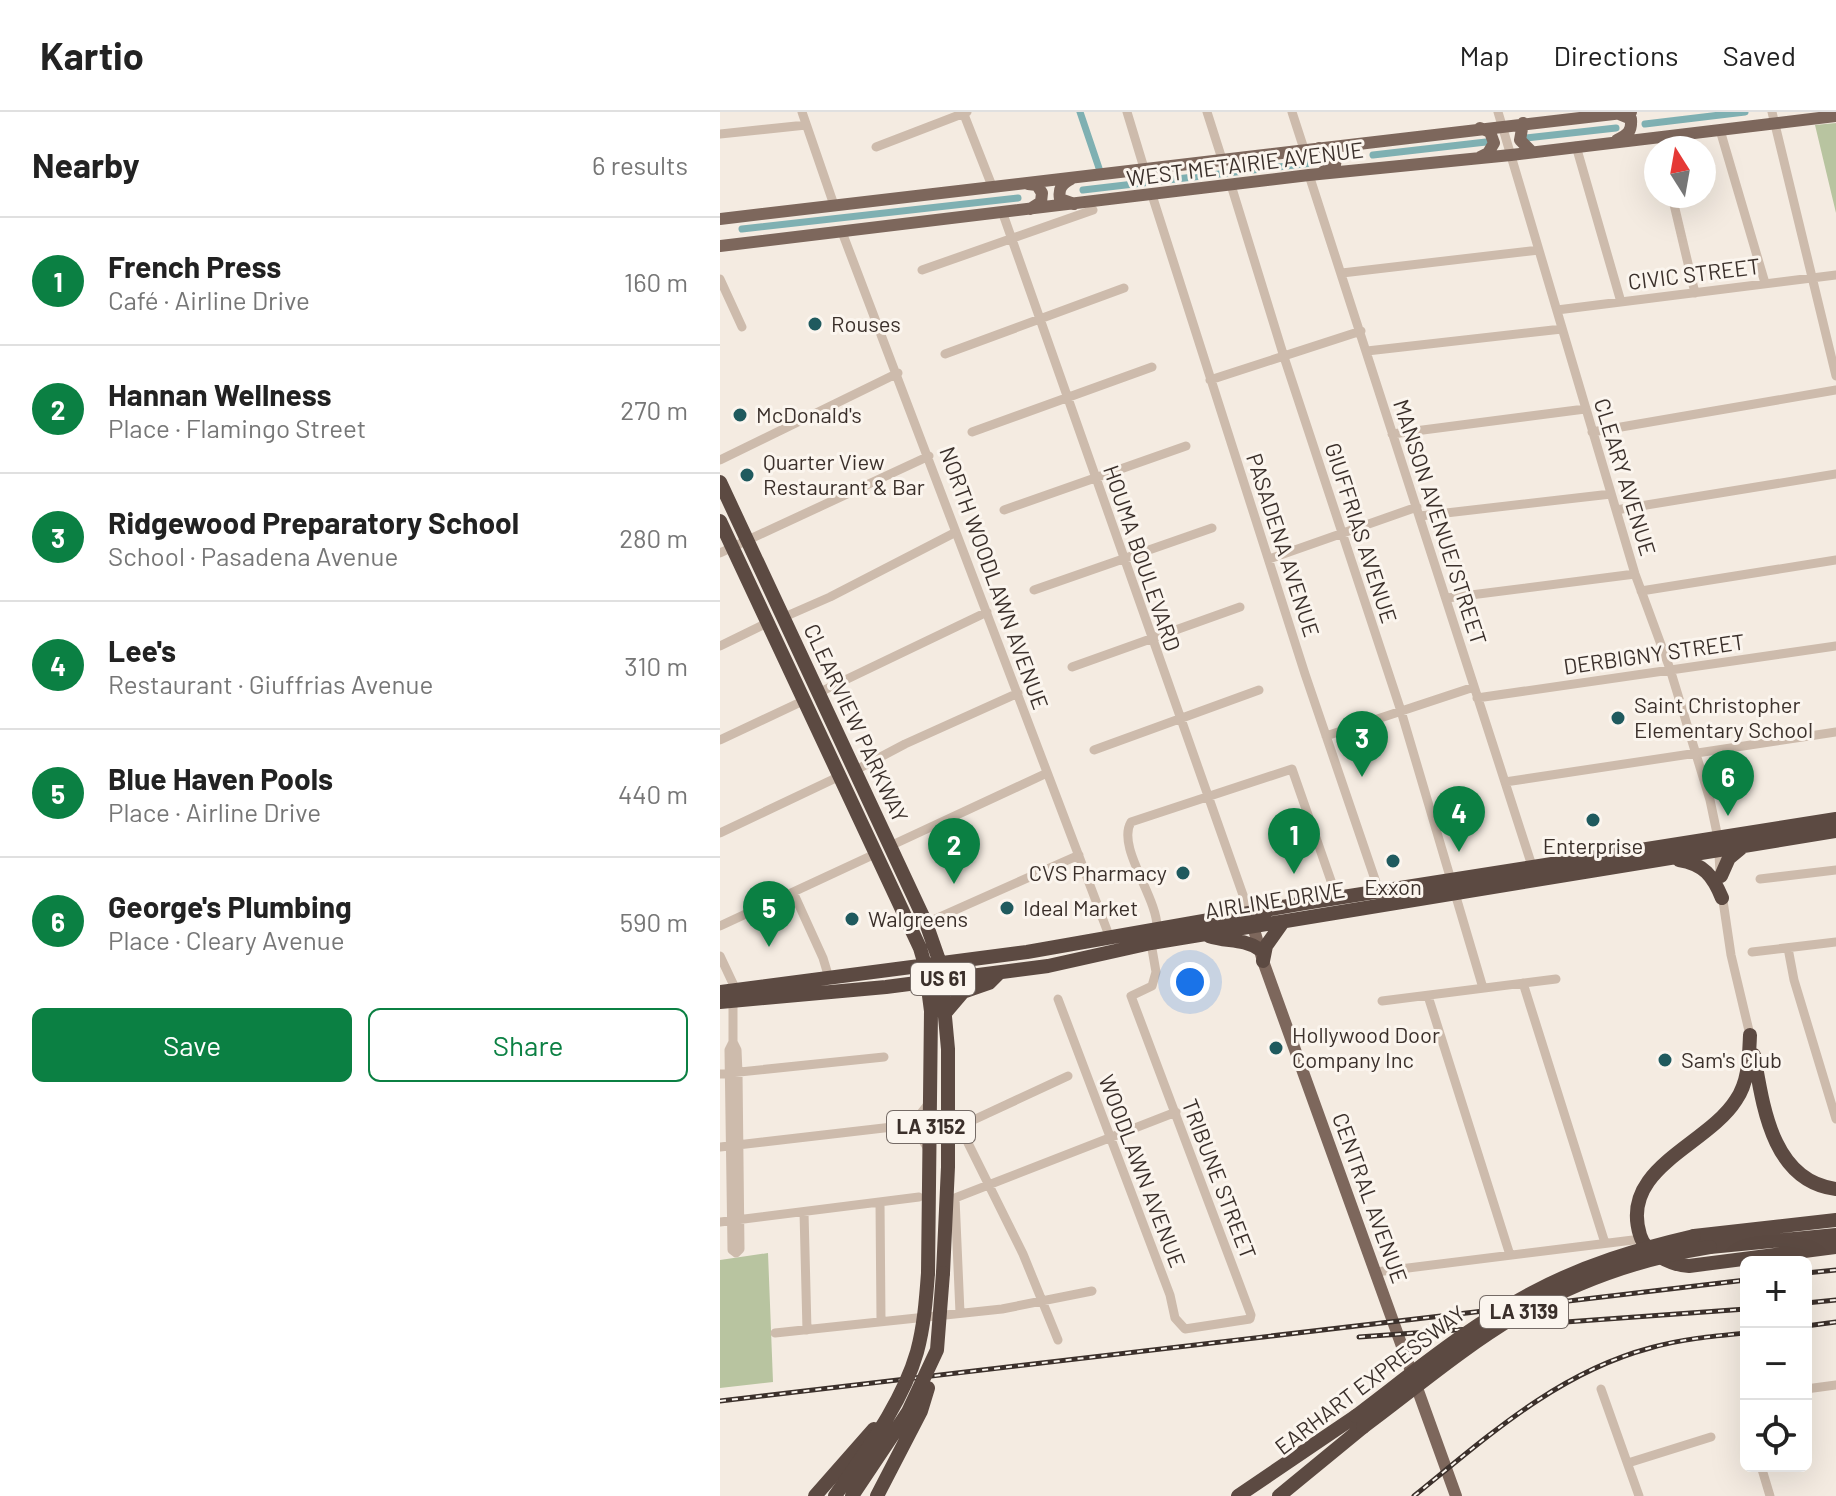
<!DOCTYPE html>
<html lang="en">
<head>
<meta charset="utf-8">
<style>
  body { margin:0; font-family:Barlow,sans-serif; background:#f2f2f2; color:#222 }
  .controls { position:absolute; right:24px; bottom:24px; display:grid; overflow:hidden; border-radius:12px; box-shadow:0 8px 32px #0002 }
  .controls button { width:72px; height:72px; display:grid; place-items:center; padding:0; border:0; border-bottom:2px solid #e0e0e0; background:#fff; color:#222; font:40px sans-serif }
  .compass { position:absolute; left:924px; top:24px; width:72px; height:72px; border-radius:50%; background:#fff; box-shadow:0 8px 32px #0002; rotate:349deg }
  .you { position:absolute; left:470px; top:870px; width:28px; height:28px; margin:-20px; border:6px solid #fff; border-radius:50%; background:#1a73e8; box-shadow:0 0 0 12px #1a73e833 }
  .badge { display:grid; place-items:center; width:52px; height:52px; border-radius:50%; background:#0b8043; color:#fff; font-size:26px; font-weight:700 }
  .pin { position:absolute; translate:-50% -66px; filter:drop-shadow(0 2px 4px #0008) }
  .pin::after { content:''; position:absolute; top:42px; width:28px; height:24px; background:inherit; clip-path:polygon(0 0,100% 0,50% 100%) }
  .list { margin:0; padding:0; list-style:none }
  h2 { display:flex; justify-content:space-between; align-items:center; height:104px; margin:0; padding:0 32px; font-size:34px }
  h2 small { font-size:26px; font-weight:400; color:#767676 }
  .list li { display:grid; grid-template-columns:52px 1fr auto; gap:24px; align-items:center; box-sizing:border-box; height:128px; padding:0 32px; border-top:2px solid #e0e0e0 }
  .list b { display:block; font-size:30px; white-space:nowrap }
  .list p { margin:0; font-size:26px; white-space:nowrap; color:#767676 }
  .list em { font-size:26px; font-style:normal; color:#767676 }
  .actions { display:flex; gap:16px; padding:24px 32px }
  .actions a { flex:1; padding:18px 0; border:2px solid #0b8043; border-radius:12px; text-align:center; font-size:28px; color:#0b8043 }
  .actions .main { background:#0b8043; color:#fff }
  .icon { flex:none; width:44px; height:44px; fill:none; stroke:currentColor; stroke-width:2; stroke-linecap:round; stroke-linejoin:round }
  .map { position:relative; flex:none; width:1116px; height:1384px; overflow:hidden }
  header { display:flex; align-items:center; gap:48px; box-sizing:border-box; height:112px; padding:0 40px; background:#fff; border-bottom:2px solid #e0e0e0 }
  header strong { font-size:38px }
  nav { display:flex; gap:44px; margin-inline-start:auto; font-size:28px }
  main { display:flex }
  aside { flex:1; background:#fff }
  .map>svg:first-child { display:block }
  .green { fill:#b8c4a0 }
  .lines { fill:none; stroke-linecap:round; stroke-linejoin:round }
  .canal { stroke:#7fb0b2; stroke-width:7 }
  .minor { stroke:#cdbbac; stroke-width:9 }
  .major { stroke:#7d675c; stroke-width:12 }
  .highway { stroke:#5c4a42; stroke-width:14 }
  .rail-casing { stroke:#3b302b; stroke-width:5 }
  .rail { stroke:#fbf5ee; stroke-width:2; stroke-dasharray:6; stroke-linecap:butt }
  .highway-bridge { stroke:#5c4a42; stroke-width:14 }
  .poi-dot { fill:#1f5a5e; stroke:#fbf5ee; stroke-width:3 }
  .labels { text-anchor:middle; stroke-width:6; stroke-linejoin:round; paint-order:stroke }
  .shield { fill:#fbf5ee; stroke:#756b66; stroke-width:2 }
  .shield-label { font-size:20px; font-weight:bold; fill:#3b302b }
  .street-label { font-size:22px; fill:#3b302b; stroke:#fbf5ee }
  .poi-label { font-size:22px; fill:#3b302b; stroke:#fbf5ee; text-anchor:start }
</style>
</head>
<body>
<header>
<strong>Kartio</strong>
<nav><a>Map</a><a>Directions</a><a>Saved</a></nav>
</header>
<main>
<aside>
<h2>Nearby<small>6 results</small></h2>
<ul class="list">
<li><span class="badge">1</span><div><b>French Press</b><p>Café · Airline Drive</p></div><em>160 m</em></li>
<li><span class="badge">2</span><div><b>Hannan Wellness</b><p>Place · Flamingo Street</p></div><em>270 m</em></li>
<li><span class="badge">3</span><div><b>Ridgewood Preparatory School</b><p>School · Pasadena Avenue</p></div><em>280 m</em></li>
<li><span class="badge">4</span><div><b>Lee's</b><p>Restaurant · Giuffrias Avenue</p></div><em>310 m</em></li>
<li><span class="badge">5</span><div><b>Blue Haven Pools</b><p>Place · Airline Drive</p></div><em>440 m</em></li>
<li><span class="badge">6</span><div><b>George's Plumbing</b><p>Place · Cleary Avenue</p></div><em>590 m</em></li>
</ul>
<div class="actions"><a class="main">Save</a><a>Share</a></div>
</aside>
<div class="map">
<svg width="1116" height="1384" viewBox="0 0 1116 1384">
  <rect width="100%" height="100%" fill="#f4ebe1"/>
  <path class="green" d="M1116,11V101L1095,13Z
    M48,1141L53,1270L0,1276V1148Z"/>
  <g class="lines">
    <path class="canal" d="M360,0L381,62
      M925,12L1025,0
      M806,26L896,16
      M653,43L766,30
      M363,78L600,50
      M22,117L298,86"/>
    <path class="minor" d="M82,0L114,93
      M243,0L272,74
      M407,0L424,56
      M487,0L502,47
      M572,0L584,37
      M778,0L915,462L950,557L990,688L998,726L1000,760
      M1052,0L1116,264
      M1000,18L1045,171
      M0,22L86,13
      M856,34L901,190
      M156,35L247,0
      M589,63L813,757
      M511,73L564,245L681,599L763,876
      M432,83L585,562L660,782
      M952,84L975,181
      M283,102L529,800
      M122,120L390,826
      M202,158L373,98
      M622,161L819,138
      M0,167L22,215
      M837,198L1116,163
      M647,239L842,217
      M225,242L404,176
      M490,268L641,219
      M252,320L432,255
      M872,320L1116,278
      M672,322L865,297
      M0,348L178,261
      M284,398L466,334
      M896,398L1116,362
      M700,404L891,382
      M0,441L209,344
      M549,447L697,395
      M314,478L492,416
      M921,479L1116,448
      M727,486L915,462
      M62,506L110,485L236,420
      M0,534L47,511
      M352,555L520,495
      M98,581L267,500
      M757,586L1116,534
      M606,624L754,575
      M0,628L85,588
      M374,638L539,578
      M134,659L185,632L298,581
      M785,670L1116,620
      M0,721L118,665
      M170,734L327,661
      M1040,767L1116,758
      M73,780L103,846L109,866
      M1002,782L1011,843L1030,923
      M206,811L359,743
      M0,814L155,742
      M437,816C438,786 396,735 411,710L572,657L617,786
      M1068,836L1074,868L1116,1007
      M1032,840L1116,830
      M0,844L16,878L13,888V930L9,938L12,1138L16,1141
      M803,871L885,1131
      M708,884L790,1143
      M338,887L450,1183L455,1206L465,1217L530,1207L531,1203L411,884L432,874L436,860L431,831
      M662,889L836,867
      M13,930L17,938L18,961L20,1137L16,1141
      M0,962L164,945
      M228,998L241,1012L249,1010L348,964
      M241,1012L248,1031L303,1142L338,1228
      M181,1014L200,1024L208,1037
      M0,1035L181,1014L195,1009L209,991
      M160,1090L161,1208
      M84,1100L87,1218
      M0,1110L199,1085
      M656,1160L913,1128
      M240,1201L235,1086L456,1000
      M55,1221L282,1197L372,1179
      M881,1277L919,1384
      M1086,1277L1116,1273
      M1026,1296V1308
      M908,1351L991,1325
      M1041,1354L1050,1384"/>
    <path class="major" d="M803,11L800,28L812,40
      M760,16L770,20L774,31L768,41L760,45
      M897,28C908,23 912,19 911,7L899,2
      M599,36L610,39L616,46L615,53L603,60
      M351,67C342,72 338,76 340,87L354,92
      M308,72L317,73L322,81L321,90L310,97
      M0,107L911,0
      M0,134L589,63L791,43L1116,4
      M531,807L543,849L736,1384"/>
    <path class="highway" d="M0,370L206,811L220,851L228,937V1055L223,1161
      M0,409L200,836L205,853L211,899L208,1161
      M959,748C984,752 993,764 1002,786
      M1001,764L1009,746L1021,736
      M489,824C507,830 523,826 539,837
      M543,849L546,834L563,810
      M0,880L307,840L585,791L1116,707
      M0,890L166,875L328,854L431,831L1116,719
      M226,900L243,880L269,871L279,861
      M1030,923C1029,945 1029,969 1016,988C987,1034 899,1056 920,1123C925,1141 952,1153 969,1154L1116,1135
      M1034,943C1043,994 1052,1069 1116,1077
      M974,1124L1116,1108
      M990,1135L1116,1123
      M95,1384L154,1317
      M518,1384L636,1304
      M559,1384L643,1315"/>
    <g class="rail-casing">
      <path id="rail" d="M1086,1161L1116,1158
        M1086,1191L1116,1188
        M1086,1214L1116,1210
        M639,1225L1026,1197
        M0,1289L1026,1168
        M694,1384C767,1325 837,1261 930,1236C961,1227 994,1224 1026,1221"/>
    </g>
    <use href="#rail" class="rail"/>
    <path class="highway-bridge" d="M636,1304C693,1261 749,1214 812,1181C864,1153 918,1137 974,1124
      M643,1315C693,1278 742,1236 796,1204C856,1169 922,1146 990,1135
      M115,1384C145,1340 182,1292 197,1240C204,1214 206,1188 208,1161
      M132,1384L188,1300L217,1238L223,1161
      M157,1384L201,1299L208,1276"/>
  </g>
  <g class="poi-dot">
    <circle cx="95" cy="212" r="8"/>
    <circle cx="20" cy="303" r="8"/>
    <circle cx="27" cy="363" r="8"/>
    <circle cx="898" cy="606" r="8"/>
    <circle cx="873" cy="708" r="8"/>
    <circle cx="673" cy="749" r="8"/>
    <circle cx="463" cy="761" r="8"/>
    <circle cx="287" cy="796" r="8"/>
    <circle cx="132" cy="807" r="8"/>
    <circle cx="556" cy="936" r="8"/>
    <circle cx="945" cy="948" r="8"/>
  </g>
  <g class="labels">
    <g class="shield">
      <rect x="191" y="851" width="64" height="32" rx="6"/>
      <rect x="167" y="999" width="88" height="32" rx="6"/>
      <rect x="760" y="1184" width="88" height="32" rx="6"/>
    </g>
    <g class="shield-label">
      <text x="223" y="874">US 61</text>
      <text x="211" y="1022">LA 3152</text>
      <text x="804" y="1207">LA 3139</text>
    </g>
    <g class="street-label">
      <text transform="translate(525 52) rotate(-7)" y="8">WEST METAIRIE AVENUE</text>
      <text transform="translate(974 162) rotate(-7)" y="8">CIVIC STREET</text>
      <text transform="translate(905 365) rotate(73)" y="8">CLEARY AVENUE</text>
      <text transform="translate(720 410) rotate(72)" y="8">MANSON AVENUE/STREET</text>
      <text transform="translate(641 421) rotate(72)" y="8">GIUFFRIAS AVENUE</text>
      <text transform="translate(563 433) rotate(72)" y="8">PASADENA AVENUE</text>
      <text transform="translate(422 446) rotate(71)" y="8">HOUMA BOULEVARD</text>
      <text transform="translate(274 466) rotate(70)" y="8">NORTH WOODLAWN AVENUE</text>
      <text transform="translate(934 542) rotate(-8)" y="8">DERBIGNY STREET</text>
      <text transform="translate(136 611) rotate(65)" y="8">CLEARVIEW PARKWAY</text>
      <text transform="translate(555 788) rotate(-9)" y="8">AIRLINE DRIVE</text>
      <text transform="translate(422 1059) rotate(69)" y="8">WOODLAWN AVENUE</text>
      <text transform="translate(499 1067) rotate(69)" y="8">TRIBUNE STREET</text>
      <text transform="translate(650 1086) rotate(70)" y="8">CENTRAL AVENUE</text>
      <text transform="translate(650 1268) rotate(-37)" y="8">EARHART EXPRESSWAY</text>
    </g>
    <g class="poi-label">
      <text x="111" y="220">Rouses</text>
      <text x="36" y="311">McDonald's</text>
      <text x="43" y="358">Quarter View<tspan x="43" dy="25">Restaurant &amp; Bar</tspan></text>
      <text x="914" y="601">Saint Christopher<tspan x="914" dy="25">Elementary School</tspan></text>
      <text x="873" y="742" text-anchor="middle">Enterprise</text>
      <text x="447" y="769" text-anchor="end">CVS Pharmacy</text>
      <text x="673" y="783" text-anchor="middle">Exxon</text>
      <text x="303" y="804">Ideal Market</text>
      <text x="148" y="815">Walgreens</text>
      <text x="572" y="931">Hollywood Door<tspan x="572" dy="25">Company Inc</tspan></text>
      <text x="961" y="956">Sam's Club</text>
    </g>
  </g>
</svg>
<div class="controls">
<button>+</button>
<button>−</button>
<button><svg class="icon" aria-label="locate" viewBox="0 0 24 24"><circle cx="12" cy="12" r="6"/><path d="M12 2v4M12 18v4M2 12h4M18 12h4"/></svg></button>
</div>
<svg class="compass" viewBox="-18 -18 36 36"><path d="M0-13l5 13h-10z" fill="#e53935"/><path d="M0 13l5-13h-10z" fill="#767676"/></svg>
<div class="you"></div>
<div class="pin badge" style="left:574px;top:762px">1</div>
<div class="pin badge" style="left:234px;top:772px">2</div>
<div class="pin badge" style="left:642px;top:665px">3</div>
<div class="pin badge" style="left:739px;top:740px">4</div>
<div class="pin badge" style="left:49px;top:835px">5</div>
<div class="pin badge" style="left:1008px;top:704px">6</div>
</div>
</main>
</body>
</html>
